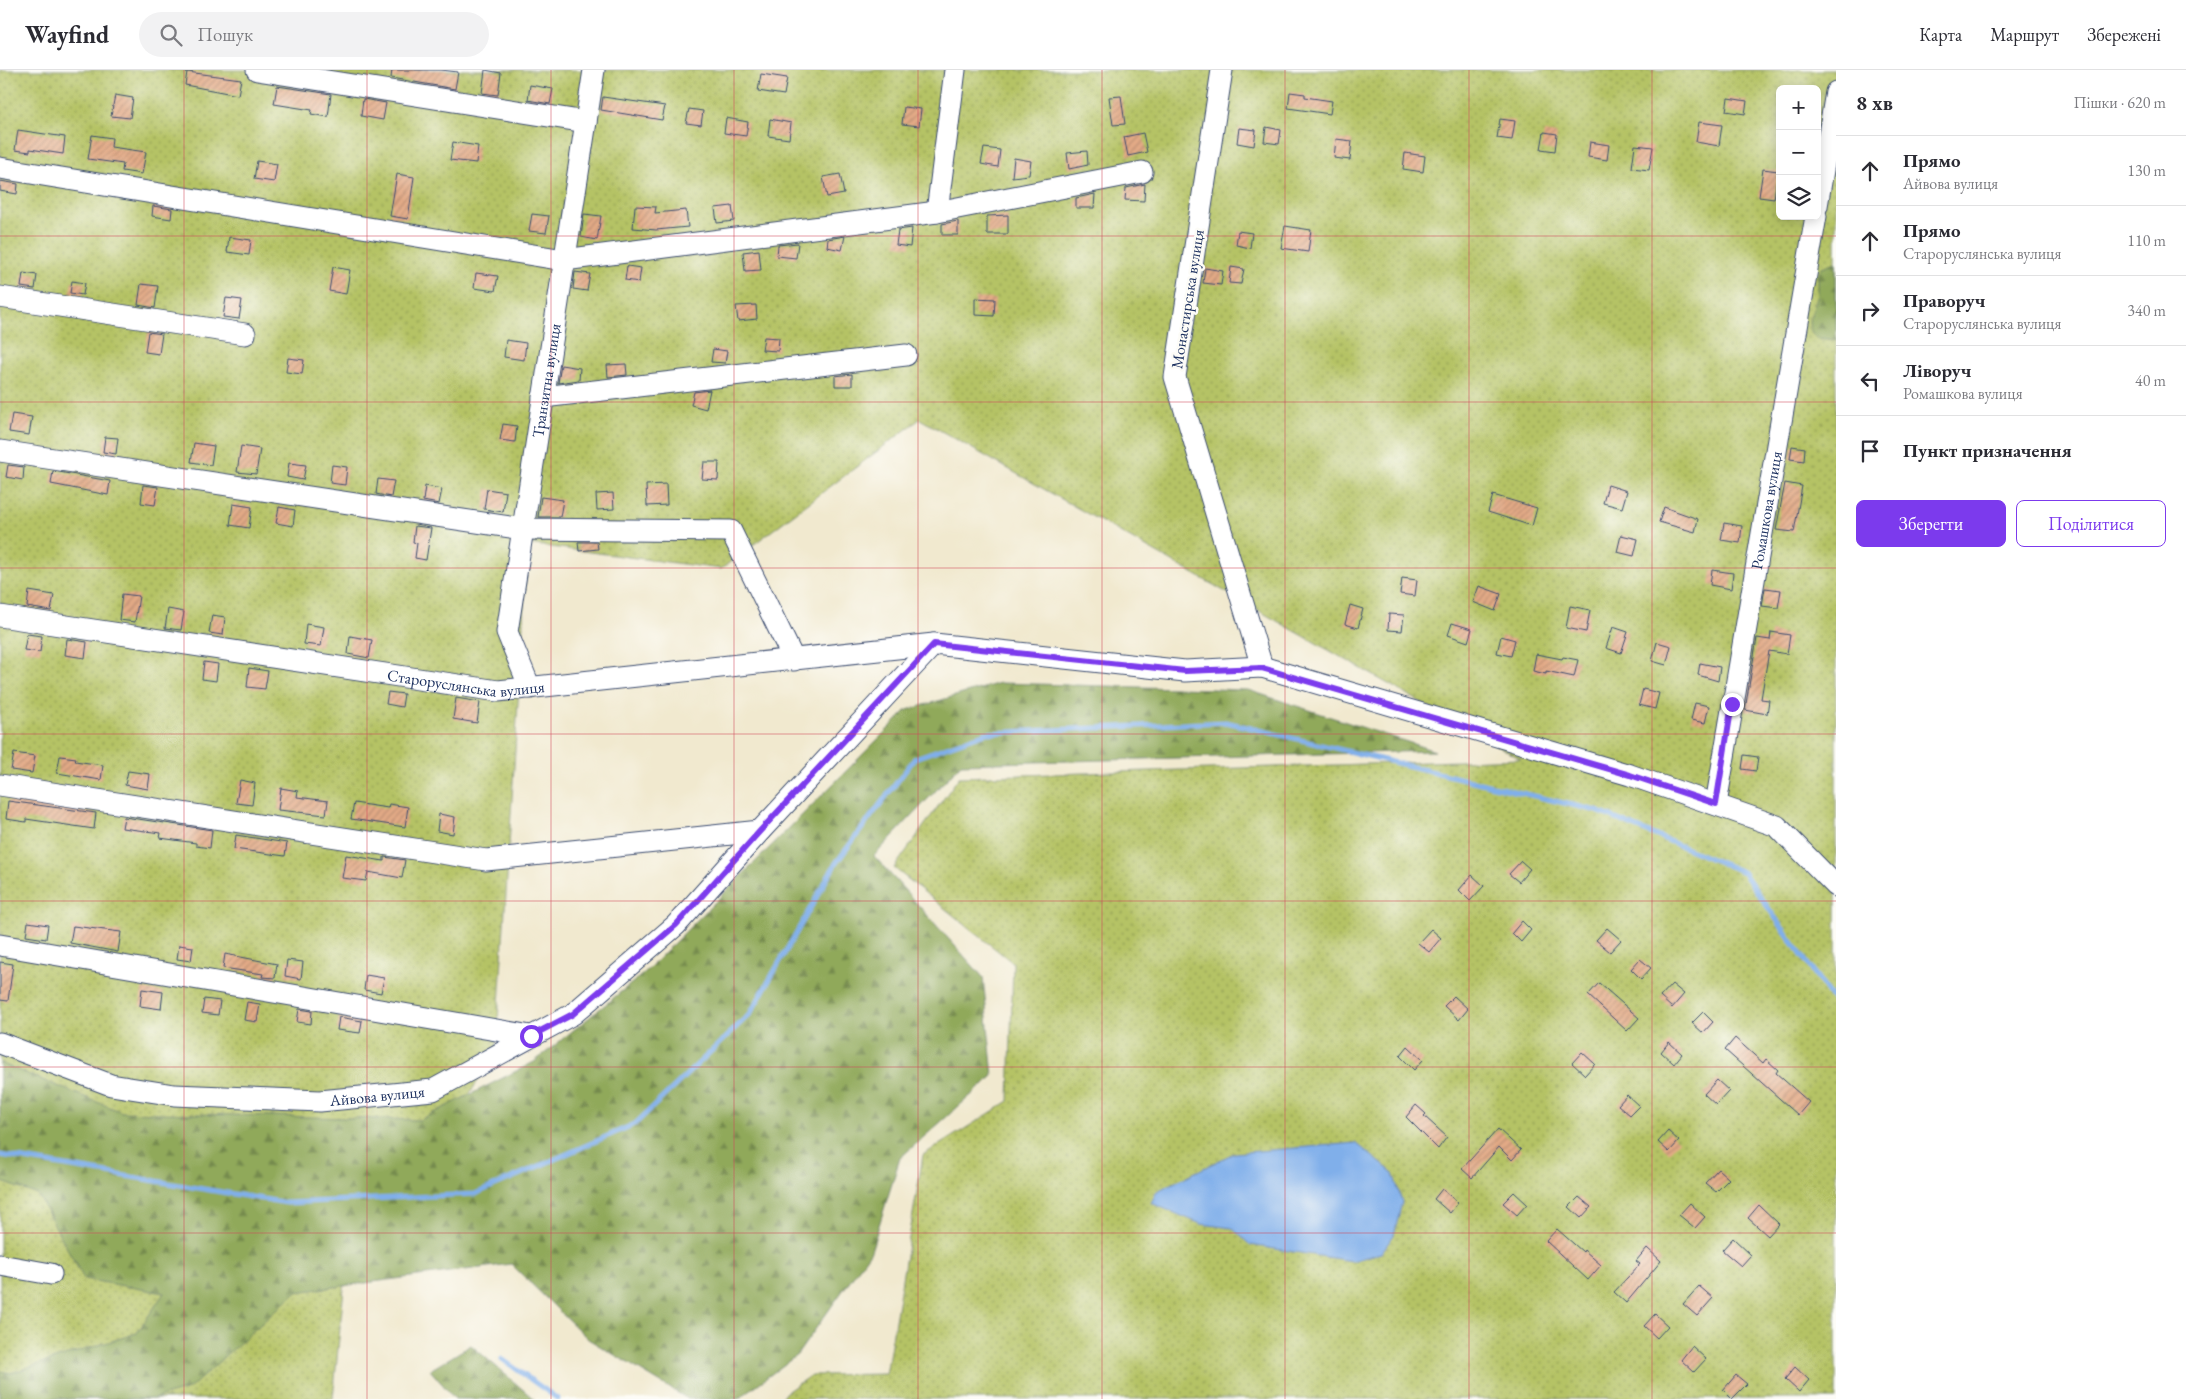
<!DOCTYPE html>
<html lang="uk">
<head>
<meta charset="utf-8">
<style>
  body { margin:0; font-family:"EB Garamond",serif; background:#f2f2f3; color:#2b2b33 }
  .controls { position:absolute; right:15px; top:15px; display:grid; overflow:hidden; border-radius:8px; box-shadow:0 2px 12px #0003 }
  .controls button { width:45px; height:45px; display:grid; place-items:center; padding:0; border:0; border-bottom:1px solid #e1e1e2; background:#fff; color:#2b2b33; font:25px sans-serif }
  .stop { position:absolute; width:15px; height:15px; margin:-11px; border:4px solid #7c3aed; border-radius:50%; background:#fff }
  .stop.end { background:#7c3aed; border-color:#fff; box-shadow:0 1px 5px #0008 }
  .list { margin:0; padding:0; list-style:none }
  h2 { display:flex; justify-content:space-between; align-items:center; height:65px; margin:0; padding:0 20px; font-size:21px }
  h2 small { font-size:16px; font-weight:400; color:#7c7c81 }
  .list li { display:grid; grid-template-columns:32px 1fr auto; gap:15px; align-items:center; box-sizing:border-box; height:70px; padding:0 20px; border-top:1px solid #e1e1e2 }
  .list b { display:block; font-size:19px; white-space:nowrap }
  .list p { margin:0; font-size:16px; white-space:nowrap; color:#7c7c81 }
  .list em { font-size:16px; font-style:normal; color:#7c7c81 }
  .actions { display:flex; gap:10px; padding:15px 20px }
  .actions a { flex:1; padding:11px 0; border:1px solid #7c3aed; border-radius:8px; text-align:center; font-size:18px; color:#7c3aed }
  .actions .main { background:#7c3aed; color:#fff }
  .icon { flex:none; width:28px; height:28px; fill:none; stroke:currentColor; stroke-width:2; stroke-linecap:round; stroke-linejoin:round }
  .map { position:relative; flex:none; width:1836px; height:1329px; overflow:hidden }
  header { display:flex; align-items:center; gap:30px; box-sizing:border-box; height:70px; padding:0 25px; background:#fff; border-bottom:1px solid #e1e1e2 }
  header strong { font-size:24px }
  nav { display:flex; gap:28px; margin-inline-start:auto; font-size:18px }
  .search { width:350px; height:45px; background:#f2f2f3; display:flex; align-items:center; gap:12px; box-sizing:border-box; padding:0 18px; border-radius:28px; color:#7c7c81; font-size:19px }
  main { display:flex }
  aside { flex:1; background:#fff }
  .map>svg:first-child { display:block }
  .green { fill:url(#green-dots); stroke:#687962; fill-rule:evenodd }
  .forest { fill:url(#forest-firs); stroke:#566c5c }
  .water { fill:#80afea; stroke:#4e6fa4 }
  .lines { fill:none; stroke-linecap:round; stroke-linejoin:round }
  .stream { stroke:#80afea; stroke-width:5 }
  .building { fill:url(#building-hatch) }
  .minor-casing { stroke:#3b4b6f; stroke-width:23 }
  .minor { stroke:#fff; stroke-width:21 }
  .route { stroke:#7c3aed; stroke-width:6 }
  .grid { fill:none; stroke:#d1495b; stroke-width:1; stroke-opacity:0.55 }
  .labels { text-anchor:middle; stroke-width:5; stroke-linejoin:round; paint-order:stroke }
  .street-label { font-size:16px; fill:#1b2f5e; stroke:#fdfcf7 }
</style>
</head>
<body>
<header>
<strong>Wayfind</strong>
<div class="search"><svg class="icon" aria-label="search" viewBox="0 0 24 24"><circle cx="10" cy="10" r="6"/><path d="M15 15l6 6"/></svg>Пошук</div>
<nav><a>Карта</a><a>Маршрут</a><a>Збережені</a></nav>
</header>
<main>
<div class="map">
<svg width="1836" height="1329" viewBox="0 0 1836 1329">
  <defs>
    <pattern id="green-dots" width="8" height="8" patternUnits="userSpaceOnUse" patternTransform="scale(1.25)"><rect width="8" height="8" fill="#b5c365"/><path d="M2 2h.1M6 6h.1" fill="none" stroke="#929f56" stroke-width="1.8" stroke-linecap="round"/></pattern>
    <pattern id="forest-firs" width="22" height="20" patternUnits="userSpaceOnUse" patternTransform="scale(1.25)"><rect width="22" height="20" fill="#90a95a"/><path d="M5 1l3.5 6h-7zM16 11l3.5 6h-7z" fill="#758a4e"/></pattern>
    <pattern id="building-hatch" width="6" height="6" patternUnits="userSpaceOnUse" patternTransform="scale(1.25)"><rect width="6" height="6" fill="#e3aa86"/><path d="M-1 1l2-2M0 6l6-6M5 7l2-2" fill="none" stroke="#b78b71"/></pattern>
  </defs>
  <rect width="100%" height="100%" fill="#fdfcf7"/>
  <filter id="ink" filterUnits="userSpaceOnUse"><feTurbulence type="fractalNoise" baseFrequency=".02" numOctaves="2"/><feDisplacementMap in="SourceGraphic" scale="10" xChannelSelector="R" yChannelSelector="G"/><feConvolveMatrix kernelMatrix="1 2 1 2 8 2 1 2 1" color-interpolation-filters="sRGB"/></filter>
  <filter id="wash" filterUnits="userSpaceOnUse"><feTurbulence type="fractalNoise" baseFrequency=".0096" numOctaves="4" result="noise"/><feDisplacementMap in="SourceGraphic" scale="20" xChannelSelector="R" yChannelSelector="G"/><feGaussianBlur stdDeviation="1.12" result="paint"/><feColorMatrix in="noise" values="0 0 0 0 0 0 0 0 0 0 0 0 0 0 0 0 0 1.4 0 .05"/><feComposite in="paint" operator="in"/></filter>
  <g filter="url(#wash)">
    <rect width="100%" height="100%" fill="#f1e9cf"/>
    <path class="green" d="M0,0H1836V1329H781L785,1323L811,1305L886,1304L923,1085L1009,1031L1013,893L894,798L959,707L1521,689L920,349L721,499L528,474L496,983L344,1218L333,1329H0ZM1780,19H1817V146H1780Z"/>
    <path class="forest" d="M1836,192V270L1816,268L1810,260L1809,251L1818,224V205L1822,197Z
      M1000,613L1248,620L1435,681L961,694L874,786L983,907L993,1006L900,1088L871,1181L797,1285L738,1329H688L588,1269L511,1194L296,1222L189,1319L153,1329H0V1301L11,1303L137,1263L164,1223L84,1209L38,1125L0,1111V993L122,1042L420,1050L534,992L643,904L907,640Z
      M471,1275L534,1329H455L430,1300Z"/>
    <path class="water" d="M1356,1073L1393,1103L1402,1132L1394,1165L1381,1183L1352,1191L1250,1175L1232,1158L1201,1154L1151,1133L1157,1121L1234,1083Z"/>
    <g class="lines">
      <path class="stream" d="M0,1085L287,1133L475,1124L635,1054L750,944L836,793L915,688L986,663L1226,652L1597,741L1743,802L1836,934
        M502,1289L558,1329"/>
    </g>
    <g id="blocks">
      <path class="building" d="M392,0H441L458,2L455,19L391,8Z
        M485,0L501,3L498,25L482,23Z
        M187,2L241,9L238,25L185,15Z
        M761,4L787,8L784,25L758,21Z
        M530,15L553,19L550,34L528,30Z
        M277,16L331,24L328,47L311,44L312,40L274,34Z
        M1290,22L1305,24V27L1332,31L1330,44L1288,38Z
        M115,25L133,28L130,48L111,46Z
        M1121,26L1125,54L1113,55L1109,27Z
        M603,27L665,36L662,50L601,40Z
        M1728,28L1747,31L1745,44L1726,41Z
        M363,29L386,33L383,50L361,46Z
        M904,37L921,39L919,56L902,54Z
        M689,39L703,41L701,55L686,53Z
        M726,48L748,52L746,66L724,63Z
        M770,49L791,53L789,69L768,66Z
        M1500,49L1515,51L1512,70L1497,68Z
        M1699,52L1722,55L1719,76L1696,72Z
        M1266,57L1281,60L1279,74L1264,72Z
        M1239,58L1256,60L1254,76L1237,73Z
        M18,60L65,67L63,84L30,79V82L15,80Z
        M1544,62L1557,64L1555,81L1541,79Z
        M1143,63L1147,82L1128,86L1124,67Z
        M92,65L112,68L111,77L146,82L142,104L122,101L123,94L88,89Z
        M1336,69L1352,71L1350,90L1334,88Z
        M453,72L478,76L476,93L450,90Z
        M1590,72L1609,75L1607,90L1588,87Z
        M1635,75L1653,77L1649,100L1632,98Z
        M984,78L1000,80L998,97L981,94Z
        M1087,81L1088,95L1069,99L1067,83Z
        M1405,83L1425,86L1423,102L1403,99Z
        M1014,88L1031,91L1029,105L1012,107Z
        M257,91L277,94L274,112L254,109Z
        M1763,99L1778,101L1774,129L1759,127Z
        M397,104L414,107L408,149L390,146Z
        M840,104L844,124L827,127L823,107Z
        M0,111L18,114L17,124L0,121Z
        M1145,114L1144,131L1125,130L1126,118Z
        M1095,124L1094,138H1076V128Z
        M153,136L172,139L171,149L152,146Z
        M635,136L656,137L655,143L686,140L688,157L656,160L633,158Z
        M732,136L734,151L717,153L715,138Z
        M532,144L549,146L546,163L529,161Z
        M584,144L601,146L597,170L581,167Z
        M1008,145V164H987V146Z
        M958,151V165H942V154Z
        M1285,156L1311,160L1308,182L1281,178Z
        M912,158L910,177L896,175L898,160Z
        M1238,161L1252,163L1250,178L1236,175Z
        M845,166L842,180L827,177L828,169Z
        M229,167L251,170L249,185L227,182Z
        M798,173L796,188L777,186L778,175Z
        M759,180L761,200L745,201L743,182Z
        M627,196L641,198L639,212L625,210Z
        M333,197L350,200L346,224L329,221Z
        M1231,197L1244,199L1241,214L1229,213Z
        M1205,198L1223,201L1221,215L1203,213Z
        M575,202L590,204L587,221L573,219Z
        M23,203L37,205L35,219L21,217Z
        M476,203L498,206L495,221L474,218Z
        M72,211L85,213L83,225L70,223Z
        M141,214L158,216L155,238L138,235Z
        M226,228L242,230L239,249L223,247Z
        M975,228L995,229L994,246L975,245Z
        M756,235L757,249L738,251L736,236Z
        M148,262L162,264L159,284L145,282Z
        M764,267L779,268L778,281L762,280Z
        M506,270L526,273L524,290L504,287Z
        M713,279L727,281L725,293L711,292Z
        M288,288L304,290L302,304L286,302Z
        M626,294L627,305L608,307L607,295Z
        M561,295L580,298L579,310L558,313Z
        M852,304V316H835V306Z
        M710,320L706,339L691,335L694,322Z
        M12,344L32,347L29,365L9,362Z
        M503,354L517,356L515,372L500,370Z
        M105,367L118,368L116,384L103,382Z
        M194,373L214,376L211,395L191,392Z
        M241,376L260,379L256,404L237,402Z
        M1792,376L1805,378L1804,391L1790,389Z
        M704,392H719L718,410L702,409Z
        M289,393L306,395L303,410L287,407Z
        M8,395L24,397L23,410L6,407Z
        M332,395L347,397L345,415L330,413Z
        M53,401L110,411L108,425L51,414Z
        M378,409L394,411L391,427L376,424Z
        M1785,413L1802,416L1794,462L1776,460Z
        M666,414L667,435L647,436L646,415Z
        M143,415L158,417L155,435L141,433Z
        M1608,415L1627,421L1622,438L1603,433Z
        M425,416L442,419L439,434L423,431Z
        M487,419L506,422L503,442L484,439Z
        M613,423L614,439L597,440L596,424Z
        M1493,425L1537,438L1532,456L1488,442Z
        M541,427L563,430L560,447H538Z
        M233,434L252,437L249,458L230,455Z
        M279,437L295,440L293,456L276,453Z
        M1664,437L1698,449L1695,462L1659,452Z
        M1724,453L1742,456L1740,473L1721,470Z
        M415,456L431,458L426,490L415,488L417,473L413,472Z
        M1621,465L1638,469L1634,486L1617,482Z
        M578,472H597L598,479L579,481Z
        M1712,500L1733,503L1731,519L1710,515Z
        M1402,508L1417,510L1415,526L1400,524Z
        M1479,516L1501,524L1495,541L1473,532Z
        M1765,518L1781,520L1778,538L1762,536Z
        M29,521L54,525L51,541L27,537Z
        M122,524L139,526L135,552L119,550Z
        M1350,535L1363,539L1358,558L1345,554Z
        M1570,536L1590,540L1586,562L1566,558Z
        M168,539L184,542L181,560L165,558Z
        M1389,544L1404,545L1402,561L1388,560Z
        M212,545L225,547L223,565L209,563Z
        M1452,553L1472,559L1468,572L1448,565Z
        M306,554L324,557L321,576L304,574Z
        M1613,557L1628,562L1621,583L1606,578Z
        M1771,562L1790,565L1787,584L1769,581L1761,629L1769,630L1767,644L1745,640L1757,568L1770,570Z
        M27,564L42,566L40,582L24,580Z
        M350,566L372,570L369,588L348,584Z
        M1501,566L1515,570L1511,586L1497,583Z
        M67,569L87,572L85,588L65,585Z
        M1657,572L1671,576L1666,595L1652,591Z
        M1536,584L1562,589L1563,587L1578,590L1574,607L1546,601V604L1533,601Z
        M204,592L218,594L216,611L202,609Z
        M1700,593L1720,597L1718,611L1698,605Z
        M249,598L268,601L265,619L247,617Z
        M1643,619L1659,623L1655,639L1639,635Z
        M388,622L404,624L402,637L386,634Z
        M456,628L480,632L477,653L453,649Z
        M1695,633L1709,636L1705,653L1691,650Z
        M14,683L35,686L32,703L11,700Z
        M1744,685L1758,687L1756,701L1742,699Z
        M60,686L76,688L75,691L103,695L101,710L57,703Z
        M128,701L150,704L148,719L125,715Z
        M240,710L255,713L252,735L236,733Z
        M281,718L298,721L297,727L328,731L326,745L278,740Z
        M8,731L96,743L94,759L26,749V752L6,749Z
        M354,733L388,738L389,734L408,737L405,757L351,749Z
        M439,744L455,747L453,764L437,761Z
        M124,747L212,760L210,778L196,776V773L160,768L161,763L122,758Z
        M236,765L287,773L285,786L234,779Z
        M346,785L384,791V787L405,790L402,808L368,802L366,811L342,808Z
        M1521,791L1530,799L1519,812L1509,804Z
        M1472,805L1484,816L1470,831L1459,820Z
        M1522,851L1531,860L1521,872L1512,863Z
        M28,852L48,855L46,869L26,866Z
        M73,856L121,862L118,882L70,873Z
        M1607,858L1621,870L1610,882L1596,870Z
        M1431,859L1441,868L1429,882L1418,873Z
        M179,875L193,877L191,891L177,889Z
        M225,884L277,894L275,908L262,907L263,904L223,898Z
        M1640,889L1651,898L1641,909L1631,899Z
        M287,890L303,892L301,909L285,906Z
        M0,892L13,894L8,931L0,930Z
        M366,905L384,908L381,923L364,920Z
        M1599,913L1639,948L1627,961L1588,925Z
        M1672,914L1684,924L1672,938L1660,927Z
        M142,919L163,922L161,939L140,936Z
        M1454,926L1468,939L1459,950L1444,936Z
        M204,929L220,931L218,945L202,943Z
        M247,932L260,934L257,952L244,950Z
        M299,939L312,941L311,954L297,952Z
        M1703,942L1713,952L1703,963L1692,953Z
        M339,947L362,951L360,963L337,960Z
        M1735,968L1763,993L1766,989L1778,1000L1776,1003L1809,1032L1798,1045L1725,980Z
        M1669,972L1682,984L1674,994L1661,982Z
        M1408,976L1423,990L1414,1000L1400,986Z
        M1582,982L1595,994L1585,1005L1572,993Z
        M1717,1010L1729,1021L1716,1035L1704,1024Z
        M1627,1025L1639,1036L1630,1045L1618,1035Z
        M1416,1035L1426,1044L1424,1046L1447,1067L1438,1079L1406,1047Z
        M1498,1059L1521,1080L1512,1090L1499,1077L1472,1108L1462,1099Z
        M1668,1061L1679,1071L1669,1082L1658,1072Z
        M1718,1099L1729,1109L1716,1122L1705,1113Z
        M1442,1119L1458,1133L1450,1143L1434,1129Z
        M1514,1122L1527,1134L1517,1145L1503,1133Z
        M1579,1127L1591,1137L1581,1148L1569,1137Z
        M1690,1133L1705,1147L1695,1158L1679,1145Z
        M1759,1135L1779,1154L1768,1166L1748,1148Z
        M1557,1159L1583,1182L1584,1180L1601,1195L1588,1210L1546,1171Z
        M1733,1168L1751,1185L1741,1196L1722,1180Z
        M1647,1178L1661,1191L1626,1233L1614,1222L1640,1194L1636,1191Z
        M1699,1216L1713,1228L1697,1246L1683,1234Z
        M1655,1244L1668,1256L1657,1268L1644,1256Z
        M1692,1276L1706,1289L1694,1302L1681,1290Z
        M1795,1297L1809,1310L1799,1322L1785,1309Z
        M1736,1305L1747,1314L1732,1329L1723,1320Z"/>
    </g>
  </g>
  <g filter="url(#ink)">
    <use href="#blocks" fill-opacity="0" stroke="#3b4b6f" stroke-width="1"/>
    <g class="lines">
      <g class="minor-casing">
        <g id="minor">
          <path d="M257,0L586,52"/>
          <path d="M1222,0L1175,307L1262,597"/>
          <path d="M0,98L564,190L937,142L1142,102"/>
          <path d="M1817,136L1836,22"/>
          <path d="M937,142L955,0"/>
          <path d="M0,227L245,264"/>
          <path d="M543,327L906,285"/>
          <path d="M0,381L523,459L731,461L794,590"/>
          <path id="s1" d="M0,546L498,621L934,574"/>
          <path id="s2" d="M530,618L507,562L594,0"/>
          <path d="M0,715L486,790L760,761"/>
          <path id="s3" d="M1716,734L1816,146"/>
          <path d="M0,875L531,966"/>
          <path id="s4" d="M0,973L111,1015L174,1025L320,1031L433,1020L573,944L676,855L760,761L934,574L1185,601L1262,597L1630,705L1777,756L1836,816"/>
          <path d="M0,1195L51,1204"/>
        </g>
      </g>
      <use href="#minor" class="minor"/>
    </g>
  </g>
  <g class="lines" filter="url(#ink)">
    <path class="route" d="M531,966L573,944L676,855L760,761L934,574L1185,601L1262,598L1630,705L1716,734L1732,634"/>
  </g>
  <path class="grid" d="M184,0V1329M367,0V1329M551,0V1329M734,0V1329M918,0V1329M1102,0V1329M1285,0V1329M1469,0V1329M1652,0V1329M0,166H1836M0,332H1836M0,498H1836M0,664H1836M0,831H1836M0,997H1836M0,1163H1836"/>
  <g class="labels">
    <g class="street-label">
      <text transform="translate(1187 229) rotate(-81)" y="6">Монастирська вулиця</text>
      <text dy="6" stroke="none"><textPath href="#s2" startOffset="315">Транзитна вулиця</textPath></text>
      <text dy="6" stroke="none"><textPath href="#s3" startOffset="298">Ромашкова вулиця</textPath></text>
      <text dy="6" stroke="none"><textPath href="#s1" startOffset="471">Староруслянська вулиця</textPath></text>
      <text dy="6" stroke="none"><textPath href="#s4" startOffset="386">Айвова вулиця</textPath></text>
    </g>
  </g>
</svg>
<div class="controls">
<button>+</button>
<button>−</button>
<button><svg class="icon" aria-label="layers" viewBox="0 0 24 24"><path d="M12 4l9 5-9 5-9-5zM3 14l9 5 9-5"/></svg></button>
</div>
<div class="stop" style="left:531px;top:966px"></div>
<div class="stop end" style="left:1732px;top:634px"></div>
</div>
<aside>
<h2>8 хв<small>Пішки · 620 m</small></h2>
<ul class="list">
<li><svg class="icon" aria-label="ahead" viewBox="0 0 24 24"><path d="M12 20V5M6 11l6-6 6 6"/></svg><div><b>Прямо</b><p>Айвова вулиця</p></div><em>130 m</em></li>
<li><svg class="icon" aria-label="ahead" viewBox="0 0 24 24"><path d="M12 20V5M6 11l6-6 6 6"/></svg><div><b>Прямо</b><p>Староруслянська вулиця</p></div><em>110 m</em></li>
<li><svg class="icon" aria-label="right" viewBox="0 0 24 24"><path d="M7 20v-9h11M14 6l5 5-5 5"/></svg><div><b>Праворуч</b><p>Староруслянська вулиця</p></div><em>340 m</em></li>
<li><svg class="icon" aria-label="left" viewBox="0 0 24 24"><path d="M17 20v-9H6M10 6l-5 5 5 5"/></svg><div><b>Ліворуч</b><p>Ромашкова вулиця</p></div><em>40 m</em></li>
<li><svg class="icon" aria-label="arrive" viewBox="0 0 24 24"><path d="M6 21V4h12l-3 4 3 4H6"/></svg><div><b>Пункт призначення</b></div></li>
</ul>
<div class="actions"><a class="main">Зберегти</a><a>Поділитися</a></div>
</aside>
</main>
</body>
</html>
